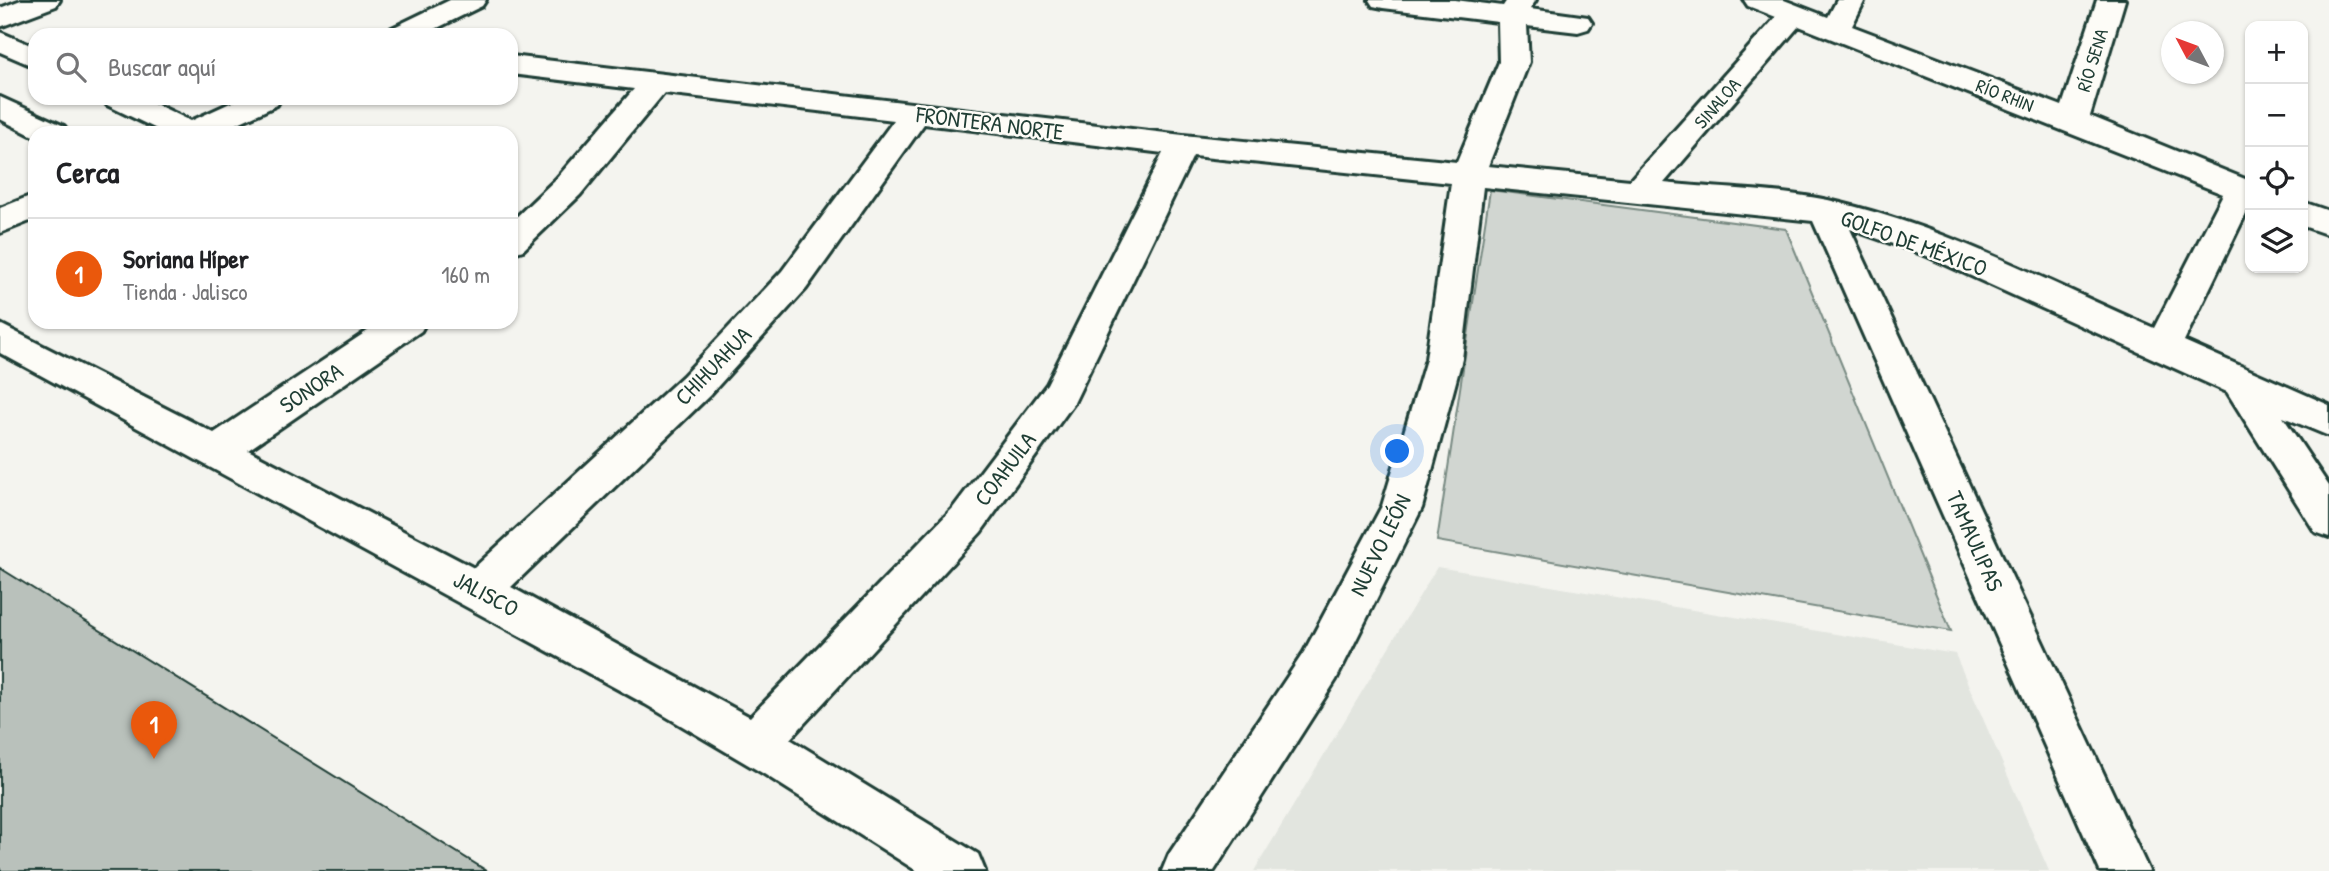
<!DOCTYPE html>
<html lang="es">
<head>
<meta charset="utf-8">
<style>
  body { margin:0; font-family:"Patrick Hand",sans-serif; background:#f6f6f6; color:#202124 }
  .controls { position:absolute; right:21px; top:21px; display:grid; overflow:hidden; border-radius:14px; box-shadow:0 2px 5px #0004 }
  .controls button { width:63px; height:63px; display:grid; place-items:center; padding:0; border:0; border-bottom:2px solid #e0e0e0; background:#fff; color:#202124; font:35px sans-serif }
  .compass { position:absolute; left:2161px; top:21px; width:63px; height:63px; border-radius:50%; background:#fff; box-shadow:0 2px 5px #0004; rotate:311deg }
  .you { position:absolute; left:1398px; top:452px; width:24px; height:24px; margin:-18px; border:5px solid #fff; border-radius:50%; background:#1a73e8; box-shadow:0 0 0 10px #1a73e833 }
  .badge { display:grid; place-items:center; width:46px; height:46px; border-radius:50%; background:#ea580c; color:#fff; font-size:23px; font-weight:700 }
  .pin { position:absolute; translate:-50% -58px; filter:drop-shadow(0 2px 4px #0008) }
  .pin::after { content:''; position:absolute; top:37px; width:24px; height:21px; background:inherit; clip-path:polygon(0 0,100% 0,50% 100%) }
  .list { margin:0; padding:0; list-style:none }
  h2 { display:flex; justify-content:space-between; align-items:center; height:91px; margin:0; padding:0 28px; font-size:30px }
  h2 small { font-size:23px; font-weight:400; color:#757577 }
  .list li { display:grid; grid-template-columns:46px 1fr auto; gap:21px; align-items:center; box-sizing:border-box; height:112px; padding:0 28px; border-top:2px solid #e0e0e0 }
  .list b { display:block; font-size:26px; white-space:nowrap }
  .list p { margin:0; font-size:23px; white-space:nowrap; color:#757577 }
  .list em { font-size:23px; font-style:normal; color:#757577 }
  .icon { flex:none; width:38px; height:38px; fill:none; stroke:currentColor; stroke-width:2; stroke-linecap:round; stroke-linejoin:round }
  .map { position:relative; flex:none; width:2329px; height:871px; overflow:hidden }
  .search { position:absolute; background:#fff; box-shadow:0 2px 5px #0004; left:28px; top:28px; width:490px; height:77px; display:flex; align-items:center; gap:18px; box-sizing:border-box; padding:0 24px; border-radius:21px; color:#757577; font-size:26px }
  .panel { position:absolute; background:#fff; box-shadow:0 2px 5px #0004; left:28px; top:126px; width:490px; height:203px; border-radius:21px }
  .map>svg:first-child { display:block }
  .built { fill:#e2e5df }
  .green { fill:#d1d6d1; stroke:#788a82; stroke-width:2 }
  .building { fill:#b9c1bb; stroke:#1f3d34; stroke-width:2 }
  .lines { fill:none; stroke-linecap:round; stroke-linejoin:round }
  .street-casing { stroke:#1f3d34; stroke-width:6 }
  .secondary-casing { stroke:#1f3d34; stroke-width:6 }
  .street { fill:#fdfcf7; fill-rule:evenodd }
  .secondary { fill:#fdfcf7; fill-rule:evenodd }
  .labels { text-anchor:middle; stroke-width:5; stroke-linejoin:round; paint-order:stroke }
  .far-street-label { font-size:19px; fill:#1f3d34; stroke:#fdfcf7 }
  .street-label { font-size:23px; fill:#1f3d34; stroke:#fdfcf7 }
</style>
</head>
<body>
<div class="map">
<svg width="2329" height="871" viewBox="0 0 2329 871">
  <rect width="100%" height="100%" fill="#f4f4ef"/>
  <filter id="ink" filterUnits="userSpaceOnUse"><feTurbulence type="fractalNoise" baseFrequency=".0143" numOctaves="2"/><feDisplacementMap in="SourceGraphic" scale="14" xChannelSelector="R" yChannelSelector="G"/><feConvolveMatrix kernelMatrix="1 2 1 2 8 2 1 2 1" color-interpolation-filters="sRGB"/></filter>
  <g filter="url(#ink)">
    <path class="built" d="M1437,567L1955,654L2049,871H1254Z"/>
    <path class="green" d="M1490,190L1786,229L1951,631L1437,541Z"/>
    <path class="building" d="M0,568L487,871H0Z"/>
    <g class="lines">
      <g class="street-casing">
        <path id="street" d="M450,0H486L482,6L423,35H386L390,29Z
          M1369,0H1455L1503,6L1507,0H1536L1530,9L1588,17L1592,23L1588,29L1578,32L1527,26L1529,62L1488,166L1630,180L1776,17L1748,6L1744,0H1784L1828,17L1837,0H1865L1852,26L2062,106L2097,0H2125L2090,116L2250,181V205L2184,341L2329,405V436L2283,417L2329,486V537L2315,532L2227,392L1927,256L1850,229L2149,871H2100L1813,221L1483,187L1462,359L1422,508L1336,680L1214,871H1162L1169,854L1304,652L1382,506L1426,359L1451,183L1193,156L1074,403L981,532L790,739L978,854L985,871H917L764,774L645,704L0,353V324L214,433L381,322H426L421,331L248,450L474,568L683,376L782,271L894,120L664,93L580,195L523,250L511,254V222L556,179L634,89L511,74V56L1183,135L1457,162L1499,62L1498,22L1383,8L1373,6ZM1799,26L2223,194L2154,328C2048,282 1942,225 1828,200C1776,189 1716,189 1664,183ZM924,124L1163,153L1047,384L953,508L750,717L511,587L709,396L806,289Z
          M0,32L35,47V67L0,52Z
          M0,97L64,126L69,133H35V137L0,119Z
          M103,98H143L191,121L241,98H281L277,105L217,133H165L107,105Z
          M35,194V219L0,233V208Z
          M2303,202L2329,211V235L2303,226Z"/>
      </g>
      <g class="secondary-casing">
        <path id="secondary" d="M21,0H60L56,6L0,27V8Z"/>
      </g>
      <use href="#street" class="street"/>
      <use href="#secondary" class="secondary"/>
    </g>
  </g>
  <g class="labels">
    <g class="far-street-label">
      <text transform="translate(2092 60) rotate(-73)" y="7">RÍO SENA</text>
      <text transform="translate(2005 95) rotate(21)" y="7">RÍO RHIN</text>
      <text transform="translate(1717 103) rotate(-49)" y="7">SINALOA</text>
    </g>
    <g class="street-label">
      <text transform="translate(990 123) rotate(7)" y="8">FRONTERA NORTE</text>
      <text transform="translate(1914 243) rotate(20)" y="8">GOLFO DE MÉXICO</text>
      <text transform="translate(713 366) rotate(-46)" y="8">CHIHUAHUA</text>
      <text transform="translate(311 388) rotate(-34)" y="8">SONORA</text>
      <text transform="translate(1005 469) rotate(-53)" y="8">COAHUILA</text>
      <text transform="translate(1975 541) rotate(66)" y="8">TAMAULIPAS</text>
      <text transform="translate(1380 545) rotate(-64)" y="8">NUEVO LEÓN</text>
      <text transform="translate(486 594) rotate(28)" y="8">JALISCO</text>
    </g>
  </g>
</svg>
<div class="controls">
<button>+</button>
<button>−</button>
<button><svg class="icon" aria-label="locate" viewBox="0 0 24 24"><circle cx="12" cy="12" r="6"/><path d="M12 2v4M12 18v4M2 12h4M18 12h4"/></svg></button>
<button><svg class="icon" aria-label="layers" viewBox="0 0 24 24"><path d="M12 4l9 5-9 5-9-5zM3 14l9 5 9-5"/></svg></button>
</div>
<svg class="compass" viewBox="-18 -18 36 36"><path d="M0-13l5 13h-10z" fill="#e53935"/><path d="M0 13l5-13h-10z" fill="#757577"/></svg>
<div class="you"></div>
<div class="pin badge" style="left:154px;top:759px">1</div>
<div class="search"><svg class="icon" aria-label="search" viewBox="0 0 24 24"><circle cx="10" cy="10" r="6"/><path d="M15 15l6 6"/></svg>Buscar aquí</div>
<section class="panel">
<h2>Cerca<small></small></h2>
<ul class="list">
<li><span class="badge">1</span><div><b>Soriana Híper</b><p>Tienda · Jalisco</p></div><em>160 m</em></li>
</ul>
</section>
</div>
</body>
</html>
